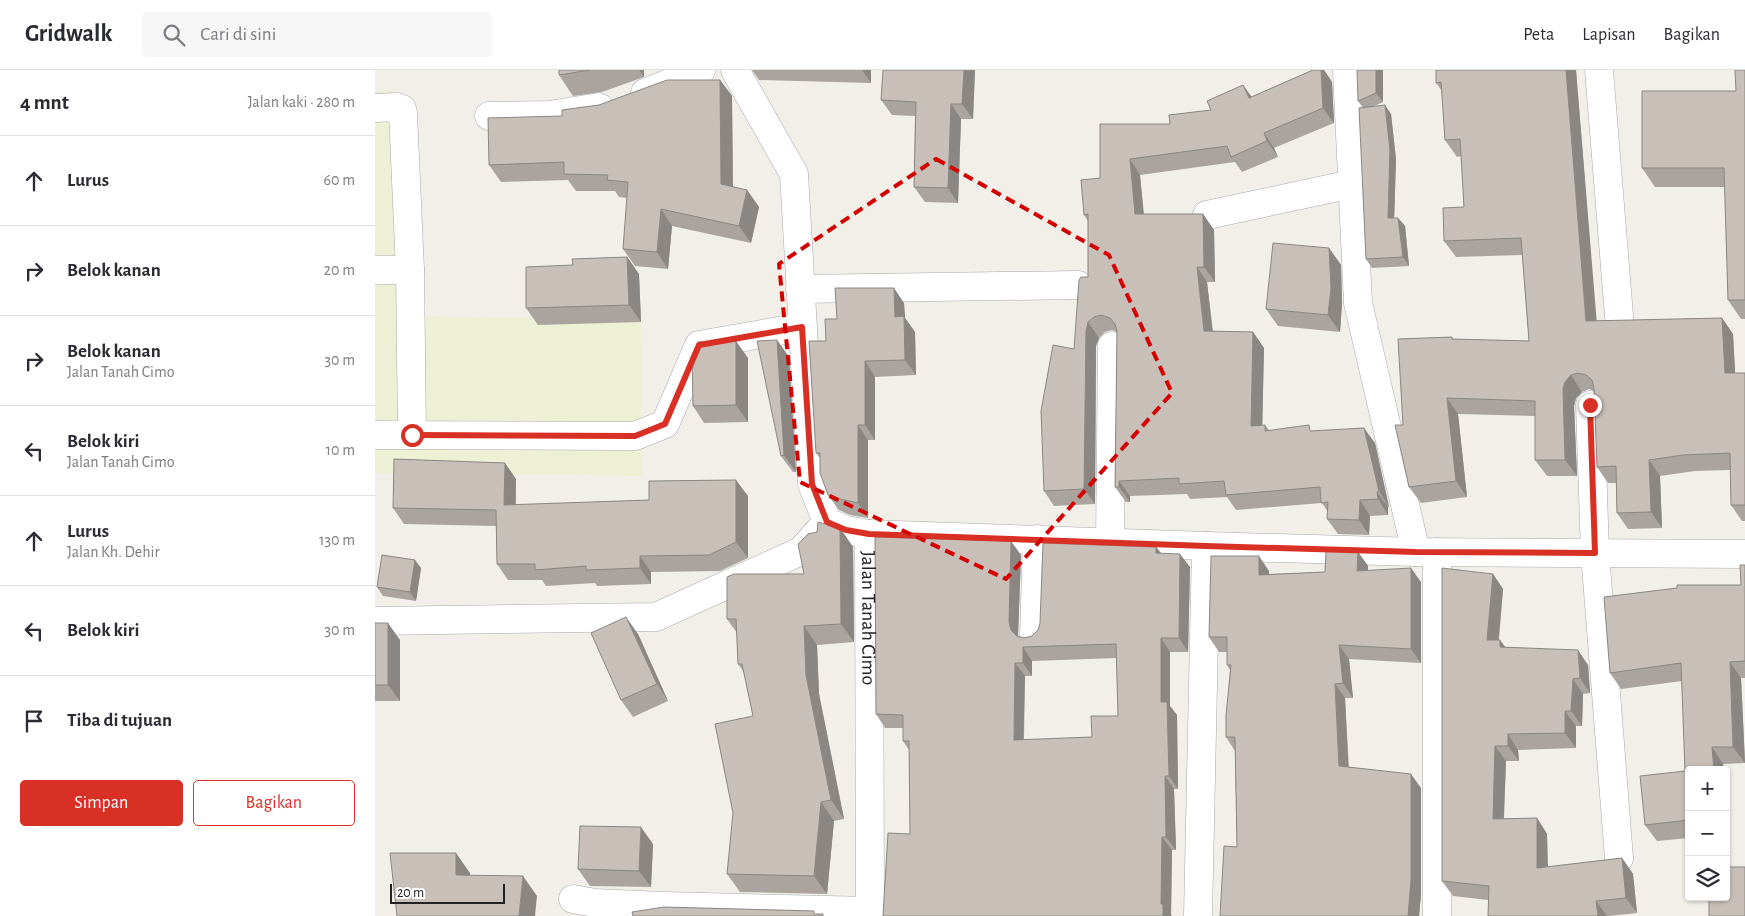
<!DOCTYPE html>
<html lang="id">
<head>
<meta charset="utf-8">
<style>
  body { margin:0; font-family:"Alegreya Sans",sans-serif; background:#f7f7f7; color:#2b2b33 }
  .controls { position:absolute; right:15px; bottom:15px; display:grid; overflow:hidden; border-radius:5px; box-shadow:0 1px 4px #0004 }
  .controls button { width:45px; height:45px; display:grid; place-items:center; padding:0; border:0; border-bottom:1px solid #e1e1e2; background:#fff; color:#2b2b33; font:25px sans-serif }
  .scale { position:absolute; left:15px; bottom:12px; width:115px; box-sizing:border-box; padding-left:5px; border:2px solid #222; border-top:0; font-size:14px; line-height:18px; white-space:nowrap; color:#222; -webkit-text-stroke:4px #fff; paint-order:stroke }
  .stop { position:absolute; width:15px; height:15px; margin:-11px; border:4px solid #d93025; border-radius:50%; background:#fff }
  .stop.end { background:#d93025; border-color:#fff; box-shadow:0 1px 5px #0008 }
  .list { margin:0; padding:0; list-style:none }
  h2 { display:flex; justify-content:space-between; align-items:center; height:65px; margin:0; padding:0 20px; font-size:21px }
  h2 small { font-size:16px; font-weight:400; color:#7c7c81 }
  .list li { display:grid; grid-template-columns:32px 1fr auto; gap:15px; align-items:center; box-sizing:border-box; height:90px; padding:0 20px; border-top:1px solid #e1e1e2 }
  .list b { display:block; font-size:19px; white-space:nowrap }
  .list p { margin:0; font-size:16px; white-space:nowrap; color:#7c7c81 }
  .list em { font-size:16px; font-style:normal; color:#7c7c81 }
  .actions { display:flex; gap:10px; padding:15px 20px }
  .actions a { flex:1; padding:11px 0; border:1px solid #d93025; border-radius:5px; text-align:center; font-size:18px; color:#d93025 }
  .actions .main { background:#d93025; color:#fff }
  .icon { flex:none; width:28px; height:28px; fill:none; stroke:currentColor; stroke-width:2; stroke-linecap:round; stroke-linejoin:round }
  .map { position:relative; flex:none; width:1370px; height:846px; overflow:hidden }
  header { display:flex; align-items:center; gap:30px; box-sizing:border-box; height:70px; padding:0 25px; background:#fff; border-bottom:1px solid #e1e1e2 }
  header strong { font-size:24px }
  nav { display:flex; gap:28px; margin-inline-start:auto; font-size:18px }
  .search { width:350px; height:45px; background:#f7f7f7; display:flex; align-items:center; gap:12px; box-sizing:border-box; padding:0 18px; border-radius:5px; color:#7c7c81; font-size:19px }
  main { display:flex }
  aside { flex:1; background:#fff }
  .map>svg:first-child { display:block }
  .farmland { fill:#eef0d5 }
  .lines { fill:none; stroke-linecap:round; stroke-linejoin:round }
  .minor-casing { stroke:#a9a9a9; stroke-width:29 }
  .minor { stroke:#fff; stroke-width:28 }
  .wall { fill:#aba49e; fill-rule:evenodd }
  .shaded-wall { fill:#8b8681 }
  .building { fill:#c7bfb8; stroke:#8b8681; fill-rule:evenodd }
  .route { stroke:#d93025; stroke-width:6 }
  .marked { fill:none; stroke:#d40000; stroke-width:4; stroke-dasharray:10 6; stroke-linejoin:round }
  .labels { text-anchor:middle; stroke-width:4.5; stroke-linejoin:round; paint-order:stroke }
  .street-label { font-size:20px; fill:#222; stroke:#fff }
</style>
</head>
<body>
<header>
<strong>Gridwalk</strong>
<div class="search"><svg class="icon" aria-label="search" viewBox="0 0 24 24"><circle cx="10" cy="10" r="6"/><path d="M15 15l6 6"/></svg>Cari di sini</div>
<nav><a>Peta</a><a>Lapisan</a><a>Bagikan</a></nav>
</header>
<main>
<aside>
<h2>4 mnt<small>Jalan kaki · 280 m</small></h2>
<ul class="list">
<li><svg class="icon" aria-label="ahead" viewBox="0 0 24 24"><path d="M12 20V5M6 11l6-6 6 6"/></svg><div><b>Lurus</b></div><em>60 m</em></li>
<li><svg class="icon" aria-label="right" viewBox="0 0 24 24"><path d="M7 20v-9h11M14 6l5 5-5 5"/></svg><div><b>Belok kanan</b></div><em>20 m</em></li>
<li><svg class="icon" aria-label="right" viewBox="0 0 24 24"><path d="M7 20v-9h11M14 6l5 5-5 5"/></svg><div><b>Belok kanan</b><p>Jalan Tanah Cimo</p></div><em>30 m</em></li>
<li><svg class="icon" aria-label="left" viewBox="0 0 24 24"><path d="M17 20v-9H6M10 6l-5 5 5 5"/></svg><div><b>Belok kiri</b><p>Jalan Tanah Cimo</p></div><em>10 m</em></li>
<li><svg class="icon" aria-label="ahead" viewBox="0 0 24 24"><path d="M12 20V5M6 11l6-6 6 6"/></svg><div><b>Lurus</b><p>Jalan Kh. Dehir</p></div><em>130 m</em></li>
<li><svg class="icon" aria-label="left" viewBox="0 0 24 24"><path d="M17 20v-9H6M10 6l-5 5 5 5"/></svg><div><b>Belok kiri</b></div><em>30 m</em></li>
<li><svg class="icon" aria-label="arrive" viewBox="0 0 24 24"><path d="M6 21V4h12l-3 4 3 4H6"/></svg><div><b>Tiba di tujuan</b></div></li>
</ul>
<div class="actions"><a class="main">Simpan</a><a>Bagikan</a></div>
</aside>
<div class="map">
<svg width="1370" height="846" viewBox="0 0 1370 846">
  <rect width="100%" height="100%" fill="#f2efe9"/>
  <path class="farmland" d="M20,20L32,246L266,248L267,406L0,403V21Z"/>
  <g class="lines">
    <g class="minor-casing">
      <g id="minor">
        <path d="M360,0L419,104L437,414L452,452L471,460L494,464L831,476L1041,482L1370,484"/>
        <path d="M972,0L983,233L1041,482"/>
        <path d="M1224,0L1244,246"/>
        <path d="M270,23L326,0"/>
        <path d="M0,38L22,37L27,39L28,43L35,200L37,365"/>
        <path d="M114,46L174,45L224,37"/>
        <path d="M832,145L977,114"/>
        <path d="M0,200H35"/>
        <path d="M425,219L703,215"/>
        <path d="M1215,335L1220,483L1244,788"/>
        <path d="M0,365L260,366L290,354L324,275L427,257"/>
        <path id="s1" d="M494,464L495,846"/>
        <path d="M735,473L737,276"/>
        <path d="M1062,482V846"/>
        <path d="M0,551L281,547L426,481L450,454"/>
        <path d="M659,566L662,469"/>
        <path d="M198,829L220,833L288,836L495,841"/>
        <path d="M823,846L831,476"/>
      </g>
    </g>
    <use href="#minor" class="minor"/>
  </g>
  <path class="wall" d="M184,0H269V7L227,22L198,26L184,5Z
    M377,0H496V13L384,10Z
    M600,0L598,49H586L583,133L550,132L539,117L540,46L517,45L506,30Z
    M938,0H949L957,12L959,53L899,78L903,87L867,102L860,92L765,105L769,144H828L839,160L840,212H832L838,261L878,262L889,278L887,355H890L894,360L938,361L1000,373L1014,437H1013V445L995,446L994,465L963,464L952,449L953,442L947,433L861,440L852,427L815,429L812,424L755,426V432H751L740,417L742,262L737,260L730,262L724,268L721,276L720,434L679,436L669,421L699,279L713,207V151L709,145L725,108L795,54L836,40L868,15L876,27Z
    M1008,0V32L997,37L1016,44L1021,89L1019,148H1023L1030,156L1034,196L997,198L991,189L988,38L983,31Z
    M1061,0H1201L1221,251L1347,248L1358,264L1360,303H1370V451H1367L1356,435L1355,400L1320,401L1285,406L1287,458L1253,459L1242,443L1241,413H1233L1222,397L1219,321L1214,319L1207,322L1201,328L1199,336L1202,406H1172L1160,390V346L1083,344L1092,427L1046,433L1034,417L1028,355L1077,267L1078,269L1154,271L1147,185L1081,187L1069,171L1089,137L1086,86L1082,87L1070,70L1067,21L1061,13Z
    M1370,0V249H1366L1353,230L1350,117H1280L1267,98L1361,21Z
    M345,10L357,26L358,117L372,120L384,137L376,173L297,156L293,199L260,196L248,179L252,128L244,127L240,121H201L193,110L126,112L114,95L187,46L224,35Z
    M954,178L966,195L967,234L965,262L903,256L891,239Z
    M252,187L264,204L266,252L163,255L151,238Z
    M529,233L530,248L540,262L541,305L500,307V370H493V448L475,445L464,440L453,425L445,388L441,383L451,271L462,249Z
    M402,270L414,287L421,402H418L406,386Z
    M373,288V352L329,353L318,336Z
    M141,409V435L373,426V488L345,501L276,502V514L222,516L220,513L171,516L167,510H133L122,494L121,456L29,454L18,438Z
    M465,458L478,477L479,572L442,575L444,624L469,749L459,751L452,824L365,822L352,804L378,646L369,602L363,594L362,563L352,549L429,504L442,462Z
    M781,477L786,483L815,497L813,582H795V636L802,645L803,719H799L801,780H797L796,845L797,846H508L535,764L534,680L528,671V658H510L501,644L646,485L643,566L649,568L657,566ZM742,588L743,646L717,667L649,670L650,606H657V591Z
    M983,482L993,496V500L1046,512V593L974,589L978,628H970L974,697L1046,718V825L1044,846H845L862,777L860,681L851,667L855,600L852,595V582H844L834,567L894,501V504L950,502Z
    M1370,495V608H1366L1370,693L1348,694L1314,700V768L1282,771L1270,755L1310,701L1307,611L1246,619L1235,603L1366,515Z
    M46,498L41,531L8,526L2,517Z
    M1118,504L1128,519L1124,570H1125L1130,577L1213,595L1215,623L1208,624L1207,656H1201V678L1143,680L1144,691H1131L1129,749L1162,748L1172,764L1173,797L1247,788L1258,804L1262,843L1234,846H1113V830L1078,826L1067,811Z
    M0,553L25,570V631H0Z
    M263,564L293,631L258,647L246,630Z
    M1351,725L1355,763H1351Z
    M278,774L276,817L215,816L203,799Z"/>
  <path class="shaded-wall" d="M264,0H269V7Z
    M487,0H496V13Z
    M589,0H600L598,49L587,34Z
    M946,0H949L957,12L959,53L948,38Z
    M1001,0H1008V32L1001,23Z
    M1191,0H1201L1223,267L1211,251Z
    M345,10L357,26L358,131L346,114Z
    M868,15L879,30L874,28Z
    M576,34L586,49L583,133L573,118Z
    M1010,35L1016,44L1021,89L1019,157L1013,148Z
    M889,63L899,78L903,87L892,71Z
    M755,89L765,105L770,160L760,144Z
    M372,120L384,137L376,173L364,156Z
    M286,139L297,156L293,199L282,182Z
    M828,144L839,160L840,212L829,197Z
    M1023,148L1030,156L1034,196L1028,187Z
    M954,178L966,195L967,234L965,262L953,245Z
    M252,187L264,204L266,252L254,235Z
    M822,197L832,212L839,276L829,261Z
    M519,218L529,233L530,248L540,262L541,305L530,290L520,247Z
    M1347,248L1358,264L1361,319L1350,303Z
    M713,252L724,268L721,276L720,434L709,419L711,261Z
    M878,262L889,278L887,371L876,356Z
    M402,270L414,287L421,402L409,385Z
    M361,271L373,288V352L361,335Z
    M490,291L500,307V370L490,355Z
    M1196,305L1207,322L1201,328L1199,336L1202,406L1190,390L1188,319L1190,312Z
    M1072,328L1083,344L1092,427L1081,411Z
    M483,355L493,370V448L483,433Z
    M989,358L1000,373L1014,437L1004,421Z
    M1274,390L1285,406L1287,458L1276,442Z
    M130,393L141,409L140,451L129,435Z
    M361,410L373,426V488L361,472Z
    M744,411L755,426V432L744,417Z
    M1002,422L1013,437V445L1003,429Z
    M985,430L995,446L994,465L984,450Z
    M465,458L478,477L479,572L466,554Z
    M636,471L646,485L643,566L646,574L636,560L634,552Z
    M781,477L791,490L781,483Z
    M983,482L993,496L992,515L982,501Z
    M805,484L815,497L813,582L804,568Z
    M265,486L276,502V514L265,498Z
    M884,486L894,501V519L884,505Z
    M40,490L46,498L41,531L35,522Z
    M1036,498L1046,512V593L1036,579Z
    M1118,504L1128,519L1122,585L1112,570Z
    M251,547L263,564L293,631L282,614Z
    M13,553L25,570V631L13,615Z
    M429,556L442,575L444,624L469,749L456,730L431,605Z
    M786,568L795,582V636L802,645L803,719L794,706L786,632Z
    M1125,570L1136,585L1125,577Z
    M964,575L974,589L978,628L968,613Z
    M648,577L657,591V606L648,593Z
    M1203,580L1213,595L1215,623L1205,608Z
    M1355,592L1366,608L1370,693L1358,677Z
    M640,593L650,606L648,684L639,670Z
    M1198,609L1208,624L1207,656L1196,641Z
    M960,614L970,628L974,711L964,696Z
    M1190,641L1201,656V678L1190,663Z
    M1133,664L1143,680L1144,691L1133,676Z
    M1120,676L1131,691L1128,765L1118,749Z
    M1337,677L1348,694L1349,700H1339Z
    M1036,704L1046,718V825L1044,846H1033Z
    M790,706L799,719L801,780L791,767Z
    M1351,725L1355,763L1351,758Z
    M446,732L459,751L452,824L439,806Z
    M1162,748L1172,764L1173,813L1162,798Z
    M266,757L278,774L276,817L264,801Z
    M787,767L797,780L796,845L797,846H788L786,834Z
    M81,783L95,803L96,825L81,805Z
    M1247,788L1258,804L1262,843L1251,828Z
    M148,806L162,826L160,846H144Z
    M1221,831L1232,846H1223Z"/>
  <path class="building" d="M184,0H215L184,5Z
    M508,0H589L587,34H576L573,118L539,117L541,32L506,30Z
    M938,0H946L948,38L889,63L892,71L856,87L852,76L755,89L760,144H828L829,197H822L829,261L878,262L876,356L890,355V361L934,355L935,361L989,358L1004,421L1002,422L1003,429L985,430L984,450L952,449L953,432L946,433L945,417L851,425L849,411L804,414V408L744,411V417H740L742,261L740,254L735,248L726,245L719,247L713,252L711,261L709,419L669,421L666,341L678,275L699,279L704,210L706,207H713V144L709,145L706,110L725,108V54H795L794,45L836,40L832,31L868,15L874,28Z
    M982,0H1001V23L983,31Z
    M1061,0H1191L1211,251L1347,248L1350,303H1370V435H1356L1355,383L1308,385L1274,390L1276,442L1242,443L1241,396L1222,397L1219,318L1217,310L1211,305L1203,303L1196,305L1190,312L1188,319L1190,390H1160V331L1072,328L1081,411L1034,417L1020,355H1028L1023,269L1077,267V269L1154,271L1146,168L1069,171L1068,138L1089,137L1085,69L1070,70L1066,12L1061,13Z
    M1360,0H1370V230H1353L1349,98H1267V21H1361Z
    M292,10H345L346,114L372,120L364,156L286,139L282,182L248,179L253,112L232,110L233,105L189,104V92L114,95L113,48L187,46V40L224,35Z
    M1010,35L1015,80L1013,148H1023L1028,187L991,189L984,38Z
    M898,173L954,178L956,218L953,245L891,239Z
    M252,187L254,235L151,238V197L198,195L197,189Z
    M460,218H519L520,247L529,246L530,290L490,291V355H483V433L465,429L453,425L445,403V383H441L434,271H451L450,249H462Z
    M402,270L409,385L406,386L382,271Z
    M361,271V335L318,336L317,286L323,272Z
    M19,389L130,393L129,435L274,430V411L361,410V472L334,485L265,486V498L211,500V496L160,500V494H122L121,440L18,438Z
    M443,452L465,458L466,554L429,556L431,605L456,730L446,732L439,806L352,804L358,743L340,654L378,646L367,594H363L361,549H352V507L359,504H429L423,474L433,464L442,462Z
    M500,467L636,471L634,552L636,560L642,566L649,568L657,566L663,560L665,553L668,473L781,477V483L805,484L804,568H786V632H792L794,706H790L791,767H787L786,834H788V846H508L513,763L535,764L534,671H528V645L501,644ZM741,574L743,646H716L717,667L639,670L640,593H648V577Z
    M951,481L983,482L982,501L1036,498V579L964,575L968,613L960,614L964,696L1036,704V810L1033,846H845L849,776L862,777L860,667H851V645L856,595H852V567H834L836,486H884V505L950,502Z
    M7,485L40,490L35,522L2,517Z
    M1365,495H1370V591L1355,592L1358,677H1337L1339,700H1314V750L1270,755L1265,706L1310,701L1306,593L1235,603L1229,527L1302,518V515H1366Z
    M1067,498L1118,504L1112,570H1125V577L1203,580L1205,608L1198,609L1196,641H1190V663L1133,664V676H1120L1118,749L1162,748V798L1247,788L1251,828L1221,831L1223,846H1113L1114,816L1067,811Z
    M251,547L282,614L246,630L216,563Z
    M0,553H13V615H0Z
    M205,756L266,757L264,801L203,799Z
    M15,783H81V805L148,806L144,846H22Z
    M1351,797H1370V846H1334V827H1351Z
    M289,837L439,841V844H448V846H258L257,842Z"/>
  <g class="lines">
    <path class="route" d="M37,365L260,366L290,354L324,275L427,257L437,414L452,452L471,460L494,464L831,476L1041,482L1220,483L1215,335"/>
  </g>
  <path class="marked" d="M561,89L734,185L797,323L631,509L425,412L404,194Z"/>
  <g class="labels">
    <g class="street-label">
      <text dy="7" stroke="none"><textPath href="#s1" startOffset="84">Jalan Tanah Cimo</textPath></text>
    </g>
  </g>
</svg>
<div class="controls">
<button>+</button>
<button>−</button>
<button><svg class="icon" aria-label="layers" viewBox="0 0 24 24"><path d="M12 4l9 5-9 5-9-5zM3 14l9 5 9-5"/></svg></button>
</div>
<div class="scale">20 m</div>
<div class="stop" style="left:37px;top:365px"></div>
<div class="stop end" style="left:1215px;top:335px"></div>
</div>
</main>
</body>
</html>
